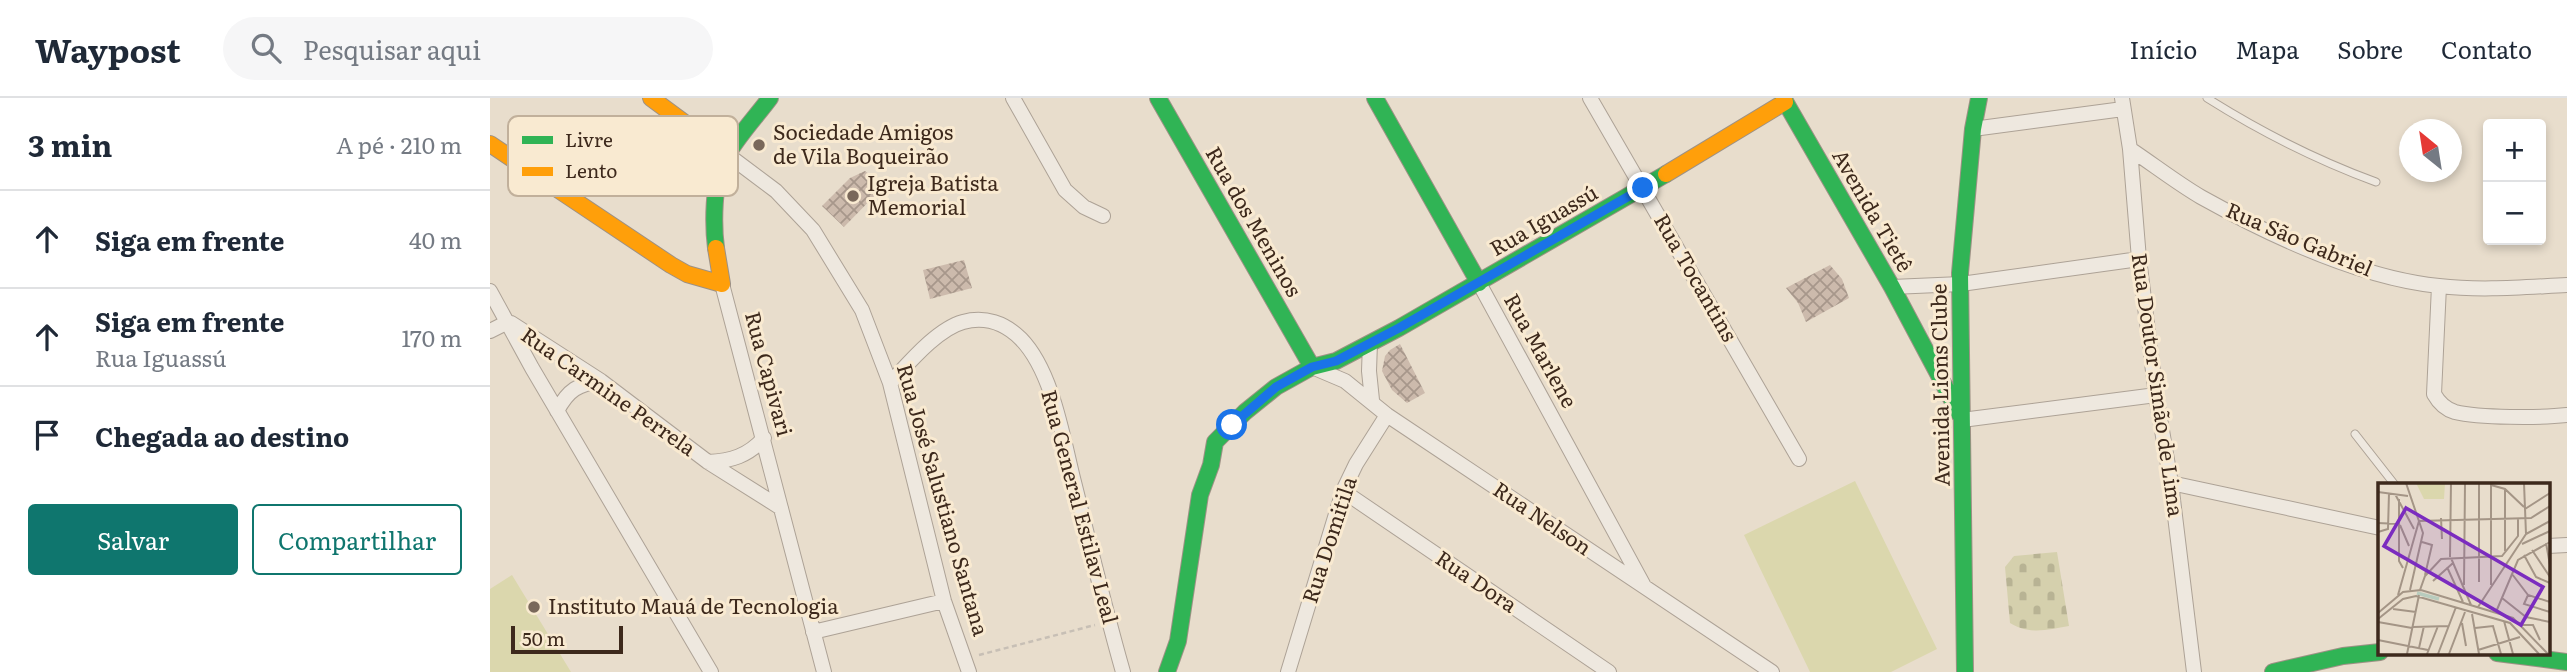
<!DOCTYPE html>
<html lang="pt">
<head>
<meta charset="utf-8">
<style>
  body { margin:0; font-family:Literata,serif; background:#f6f6f7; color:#1f2937 }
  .controls { position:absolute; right:21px; top:21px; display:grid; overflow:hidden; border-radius:7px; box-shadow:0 4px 10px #0003 }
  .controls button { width:63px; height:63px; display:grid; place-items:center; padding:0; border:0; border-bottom:2px solid #e0e1e3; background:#fff; color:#1f2937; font:35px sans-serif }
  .compass { position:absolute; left:1909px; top:21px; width:63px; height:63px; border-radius:50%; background:#fff; box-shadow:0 4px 10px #0003; rotate:330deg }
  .scale { position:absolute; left:21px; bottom:18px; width:112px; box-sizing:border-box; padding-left:7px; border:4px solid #3d291c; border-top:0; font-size:19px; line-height:24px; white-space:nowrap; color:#3d291c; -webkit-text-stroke:5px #f9ead1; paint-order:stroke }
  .stop { position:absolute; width:21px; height:21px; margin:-16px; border:5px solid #1a73e8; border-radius:50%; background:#fff }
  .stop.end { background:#1a73e8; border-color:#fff; box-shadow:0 2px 7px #0008 }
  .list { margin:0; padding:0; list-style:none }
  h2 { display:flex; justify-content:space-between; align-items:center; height:91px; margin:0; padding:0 28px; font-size:30px }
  h2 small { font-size:23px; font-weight:400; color:#747a83 }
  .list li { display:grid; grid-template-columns:46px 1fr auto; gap:21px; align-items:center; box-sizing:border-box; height:98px; padding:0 28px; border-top:2px solid #e0e1e3 }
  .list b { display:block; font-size:26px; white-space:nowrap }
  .list p { margin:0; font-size:23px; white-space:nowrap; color:#747a83 }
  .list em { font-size:23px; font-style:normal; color:#747a83 }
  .actions { display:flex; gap:14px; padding:21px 28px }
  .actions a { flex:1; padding:16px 0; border:2px solid #0f766e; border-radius:7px; text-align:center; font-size:24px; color:#0f766e }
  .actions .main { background:#0f766e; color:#fff }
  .icon { flex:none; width:38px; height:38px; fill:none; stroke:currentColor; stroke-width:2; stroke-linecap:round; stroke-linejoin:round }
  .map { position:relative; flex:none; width:2077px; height:574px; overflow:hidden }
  header { display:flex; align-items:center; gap:42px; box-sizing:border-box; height:98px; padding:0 35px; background:#fff; border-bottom:2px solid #e0e1e3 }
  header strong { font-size:33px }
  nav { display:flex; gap:38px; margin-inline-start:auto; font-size:24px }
  .search { width:490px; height:63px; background:#f6f6f7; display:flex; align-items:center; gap:18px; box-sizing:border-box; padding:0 24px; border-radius:38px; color:#747a83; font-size:26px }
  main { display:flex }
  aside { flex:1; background:#fff }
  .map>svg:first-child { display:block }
  .cemetery { fill:url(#cemetery-stones) }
  .pitch { fill:#dbd7ad }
  .building { fill:url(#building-cross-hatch) }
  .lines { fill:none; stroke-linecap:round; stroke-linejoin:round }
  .lane-casing { stroke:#ada296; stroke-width:9 }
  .street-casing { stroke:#ada296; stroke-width:16 }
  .fast-casing { stroke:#9d9185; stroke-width:18 }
  .slow-casing { stroke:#9d9185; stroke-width:18 }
  .path { stroke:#c7bfb5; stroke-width:2.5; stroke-dasharray:5 3.5; stroke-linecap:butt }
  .lane { stroke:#eee8df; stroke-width:7 }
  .street { stroke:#eee8df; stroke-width:14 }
  .fast { stroke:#30b455; stroke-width:16 }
  .slow { stroke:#ff9f0a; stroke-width:16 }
  .route { stroke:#1a73e8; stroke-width:9 }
  .poi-dot { fill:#79685a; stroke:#f9ead1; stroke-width:2.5 }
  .labels { text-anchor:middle; stroke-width:6; stroke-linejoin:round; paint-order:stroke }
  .poi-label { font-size:21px; fill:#3d291c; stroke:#f9ead1; text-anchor:start }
  .street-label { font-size:21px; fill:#3d291c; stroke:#f9ead1 }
  .inset-river { fill:none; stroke:#b8ccbe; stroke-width:3.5 }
  .inset-road { fill:none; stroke:#a49586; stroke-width:2 }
  .view { fill:#7b2cbf; fill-opacity:0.15; stroke:#7b2cbf; stroke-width:3.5 }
  .inset-edge { fill:none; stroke:#3d291c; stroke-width:3.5 }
  .key { fill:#f9ead1; stroke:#c1b09b; stroke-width:2 }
  .key-label { font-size:19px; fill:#3d291c }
</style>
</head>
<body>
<header>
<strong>Waypost</strong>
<div class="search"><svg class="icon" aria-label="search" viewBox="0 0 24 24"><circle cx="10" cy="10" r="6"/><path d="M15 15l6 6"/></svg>Pesquisar aqui</div>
<nav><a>Início</a><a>Mapa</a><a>Sobre</a><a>Contato</a></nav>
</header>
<main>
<aside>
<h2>3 min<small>A pé · 210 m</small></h2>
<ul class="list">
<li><svg class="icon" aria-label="ahead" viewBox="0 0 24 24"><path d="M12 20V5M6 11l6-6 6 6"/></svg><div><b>Siga em frente</b></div><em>40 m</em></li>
<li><svg class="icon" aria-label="ahead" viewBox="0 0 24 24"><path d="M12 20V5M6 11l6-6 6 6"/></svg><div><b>Siga em frente</b><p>Rua Iguassú</p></div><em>170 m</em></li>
<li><svg class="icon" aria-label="arrive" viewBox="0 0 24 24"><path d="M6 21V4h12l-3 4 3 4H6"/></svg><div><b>Chegada ao destino</b></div></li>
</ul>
<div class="actions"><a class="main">Salvar</a><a>Compartilhar</a></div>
</aside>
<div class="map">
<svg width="2077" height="574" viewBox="0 0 2077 574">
  <defs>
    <pattern id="cemetery-stones" width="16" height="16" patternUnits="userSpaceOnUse" patternTransform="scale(1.75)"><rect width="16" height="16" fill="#d5d0ad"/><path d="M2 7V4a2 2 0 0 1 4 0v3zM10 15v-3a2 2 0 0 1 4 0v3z" fill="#b8b394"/></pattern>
    <pattern id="building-cross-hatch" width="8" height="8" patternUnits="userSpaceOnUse" patternTransform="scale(1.75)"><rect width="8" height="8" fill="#ccbaac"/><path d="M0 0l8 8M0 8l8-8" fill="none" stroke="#a7978b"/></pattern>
  </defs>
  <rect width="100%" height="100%" fill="#e8ddcc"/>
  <path class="cemetery" d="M1567,454L1579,528C1557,532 1540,537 1520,525L1515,469L1524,458Z"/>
  <path class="pitch" d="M1365,383L1447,551L1401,574H1320L1254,437Z
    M22,477L81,574H0V491Z"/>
  <path class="building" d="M375,73L394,88L354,129L332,108L360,80Z
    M474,162L482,190L440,201L433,172Z
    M1340,167L1352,181L1359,200L1316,224L1308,205L1296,190Z
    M910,246L935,295L917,305L902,292L892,273L895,258L900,252Z"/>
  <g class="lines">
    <g class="lane-casing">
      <path id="lane" d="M1717,0C1771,34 1826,62 1886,84
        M1865,336L1905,387"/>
    </g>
    <g class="street-casing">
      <path id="street" d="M523,0L575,92L594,109L613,118
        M1100,0L1309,361
        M1632,0L1640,51L1649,161L1666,297L1681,385L1704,574
        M1483,31L1633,11
        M1640,51C1664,67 1687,85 1711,99C1781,138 1869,180 1949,188C1992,193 2035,189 2077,187
        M238,57L286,93L323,132L372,212L400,285L454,503L479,574
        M989,185L1153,486
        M232,186L334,574
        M1949,188L1944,296C1949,305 1955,311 1965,314C1989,320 2051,320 2077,317
        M1402,189L1471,186L1649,161
        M0,193L42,270L221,574
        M21,225L111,283L218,364L291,410
        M0,233L18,224
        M880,245L879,273L882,302
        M822,269L855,283L897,317L1282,574
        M400,285C418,266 447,231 473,224C495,218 515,225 531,241C563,274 573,341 584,384C600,448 615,511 633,574
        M67,313C78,292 88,286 111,283
        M1472,322L1666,297
        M218,364C241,363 258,358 274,340
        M1681,385L1890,430
        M853,393L1119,574
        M2058,448L2077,447
        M323,534L454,503
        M798,574L853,393L866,366L897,317"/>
    </g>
    <g class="fast-casing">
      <path id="fast" d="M668,0L822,269
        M885,0L989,185
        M1293,0L1402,189L1470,317
        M226,150C223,127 223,84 234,63C244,42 266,19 280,0
        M2007,555L2077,564
        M677,574L688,543L710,397L721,367L725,344L755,314L786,289L822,269L846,263L909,230L1176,76
        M1475,574L1470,175L1483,31L1489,0
        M1783,574L1853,558L1890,554"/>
    </g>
    <g class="slow-casing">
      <path id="slow" d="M161,0L238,57
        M0,46L181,167L197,176L232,186L226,150
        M1176,76L1295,4"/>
    </g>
    <path class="path" d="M489,557L605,527"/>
    <use href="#lane" class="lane"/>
    <use href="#street" class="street"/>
    <use href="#fast" class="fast"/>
    <use href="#slow" class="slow"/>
  </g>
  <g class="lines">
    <path class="route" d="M742,327L786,289L822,269L846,263L909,230L1153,90"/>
  </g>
  <g class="poi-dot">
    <circle cx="269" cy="47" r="7"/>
    <circle cx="363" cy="98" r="7"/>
    <circle cx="44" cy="509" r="7"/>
  </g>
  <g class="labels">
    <g class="poi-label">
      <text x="283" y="42">Sociedade Amigos<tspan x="283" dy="24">de Vila Boqueirão</tspan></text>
      <text x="377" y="93">Igreja Batista<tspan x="377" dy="24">Memorial</tspan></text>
      <text x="58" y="516">Instituto Mauá de Tecnologia</text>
    </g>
    <g class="street-label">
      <text transform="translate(1382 113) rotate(60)" y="7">Avenida Tietê</text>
      <text transform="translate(1054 123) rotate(-30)" y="7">Rua Iguassú</text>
      <text transform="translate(763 124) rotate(60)" y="7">Rua dos Meninos</text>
      <text transform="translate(1809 142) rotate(23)" y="7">Rua São Gabriel</text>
      <text transform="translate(1205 180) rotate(60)" y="7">Rua Tocantins</text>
      <text transform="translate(1050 253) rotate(61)" y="7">Rua Marlene</text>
      <text transform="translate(278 276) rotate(75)" y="7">Rua Capivari</text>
      <text transform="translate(1451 287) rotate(-91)" y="7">Avenida Lions Clube</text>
      <text transform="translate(1667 287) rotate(82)" y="7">Rua Doutor Simão de Lima</text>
      <text transform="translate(118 294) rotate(35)" y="7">Rua Carmine Perrela</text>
      <text transform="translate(452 402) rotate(74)" y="7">Rua José Salustiano Santana</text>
      <text transform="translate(589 409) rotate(75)" y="7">Rua General Estilav Leal</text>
      <text transform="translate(1052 421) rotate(34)" y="7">Rua Nelson</text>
      <text transform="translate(840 442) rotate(-72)" y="7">Rua Domitila</text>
      <text transform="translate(986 484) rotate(34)" y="7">Rua Dora</text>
    </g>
  </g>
  <g transform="translate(1888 385)">
    <rect width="172" height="172" fill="#e8ddcc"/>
    <path d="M38,0H67L66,16H46Z" fill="#dbd7ad"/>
    <path class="inset-river" d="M39,110L61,116"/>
    <path class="inset-road" d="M28,0L45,50L32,107M101,0V99M113,0V102M113,2L127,6L146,24M127,6V68M0,9L30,13M17,11L36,46M21,16V78L25,85M147,26L172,10M63,35L64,56M0,40L21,41M22,42L31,63M0,49L10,46L11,10M148,51L172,38M44,59L54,62L47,92M168,60L172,82M144,61L172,48M154,67L172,94M146,72L158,94L172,100M72,74L73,0M73,75L93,122M69,84L85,119M134,91L150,112L172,119M55,98L75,80M86,102L87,0M42,107L47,93L63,76L124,73L140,53V36M20,112L41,38L153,35L172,23M150,112L146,121L172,129M124,115L148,134L172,139M100,124L148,51L146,0M15,126L38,129M118,129L140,77L172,59M0,130L25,109L43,107L135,135L170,171M94,131L101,171M0,136L25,116L38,113L132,140L161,171M126,138L135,171M0,139L34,145M84,140L88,163M144,142H155L162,157M35,144L71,143M97,145L115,143L123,171M0,157L50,167M41,165L46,143M100,167L142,154M29,171L41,112M49,171L60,143M60,171L78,124M71,171L87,129"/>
    <path class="view" d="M28,25L165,104L143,142L6,63Z"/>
    <rect width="172" height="172" class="inset-edge"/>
  </g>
  <rect x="18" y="18" width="230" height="80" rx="10" class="key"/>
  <rect x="32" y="38" width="31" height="8" fill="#30b455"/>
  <rect x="32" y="69" width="31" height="9" fill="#ff9f0a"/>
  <g class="key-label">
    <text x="75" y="49">Livre</text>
    <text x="75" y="80">Lento</text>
  </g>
</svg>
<div class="controls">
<button>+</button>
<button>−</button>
</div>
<svg class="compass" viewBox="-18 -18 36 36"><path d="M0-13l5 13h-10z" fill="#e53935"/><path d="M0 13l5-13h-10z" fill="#747a83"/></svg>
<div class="scale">50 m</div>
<div class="stop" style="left:742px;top:327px"></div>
<div class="stop end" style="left:1153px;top:90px"></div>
</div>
</main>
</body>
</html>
